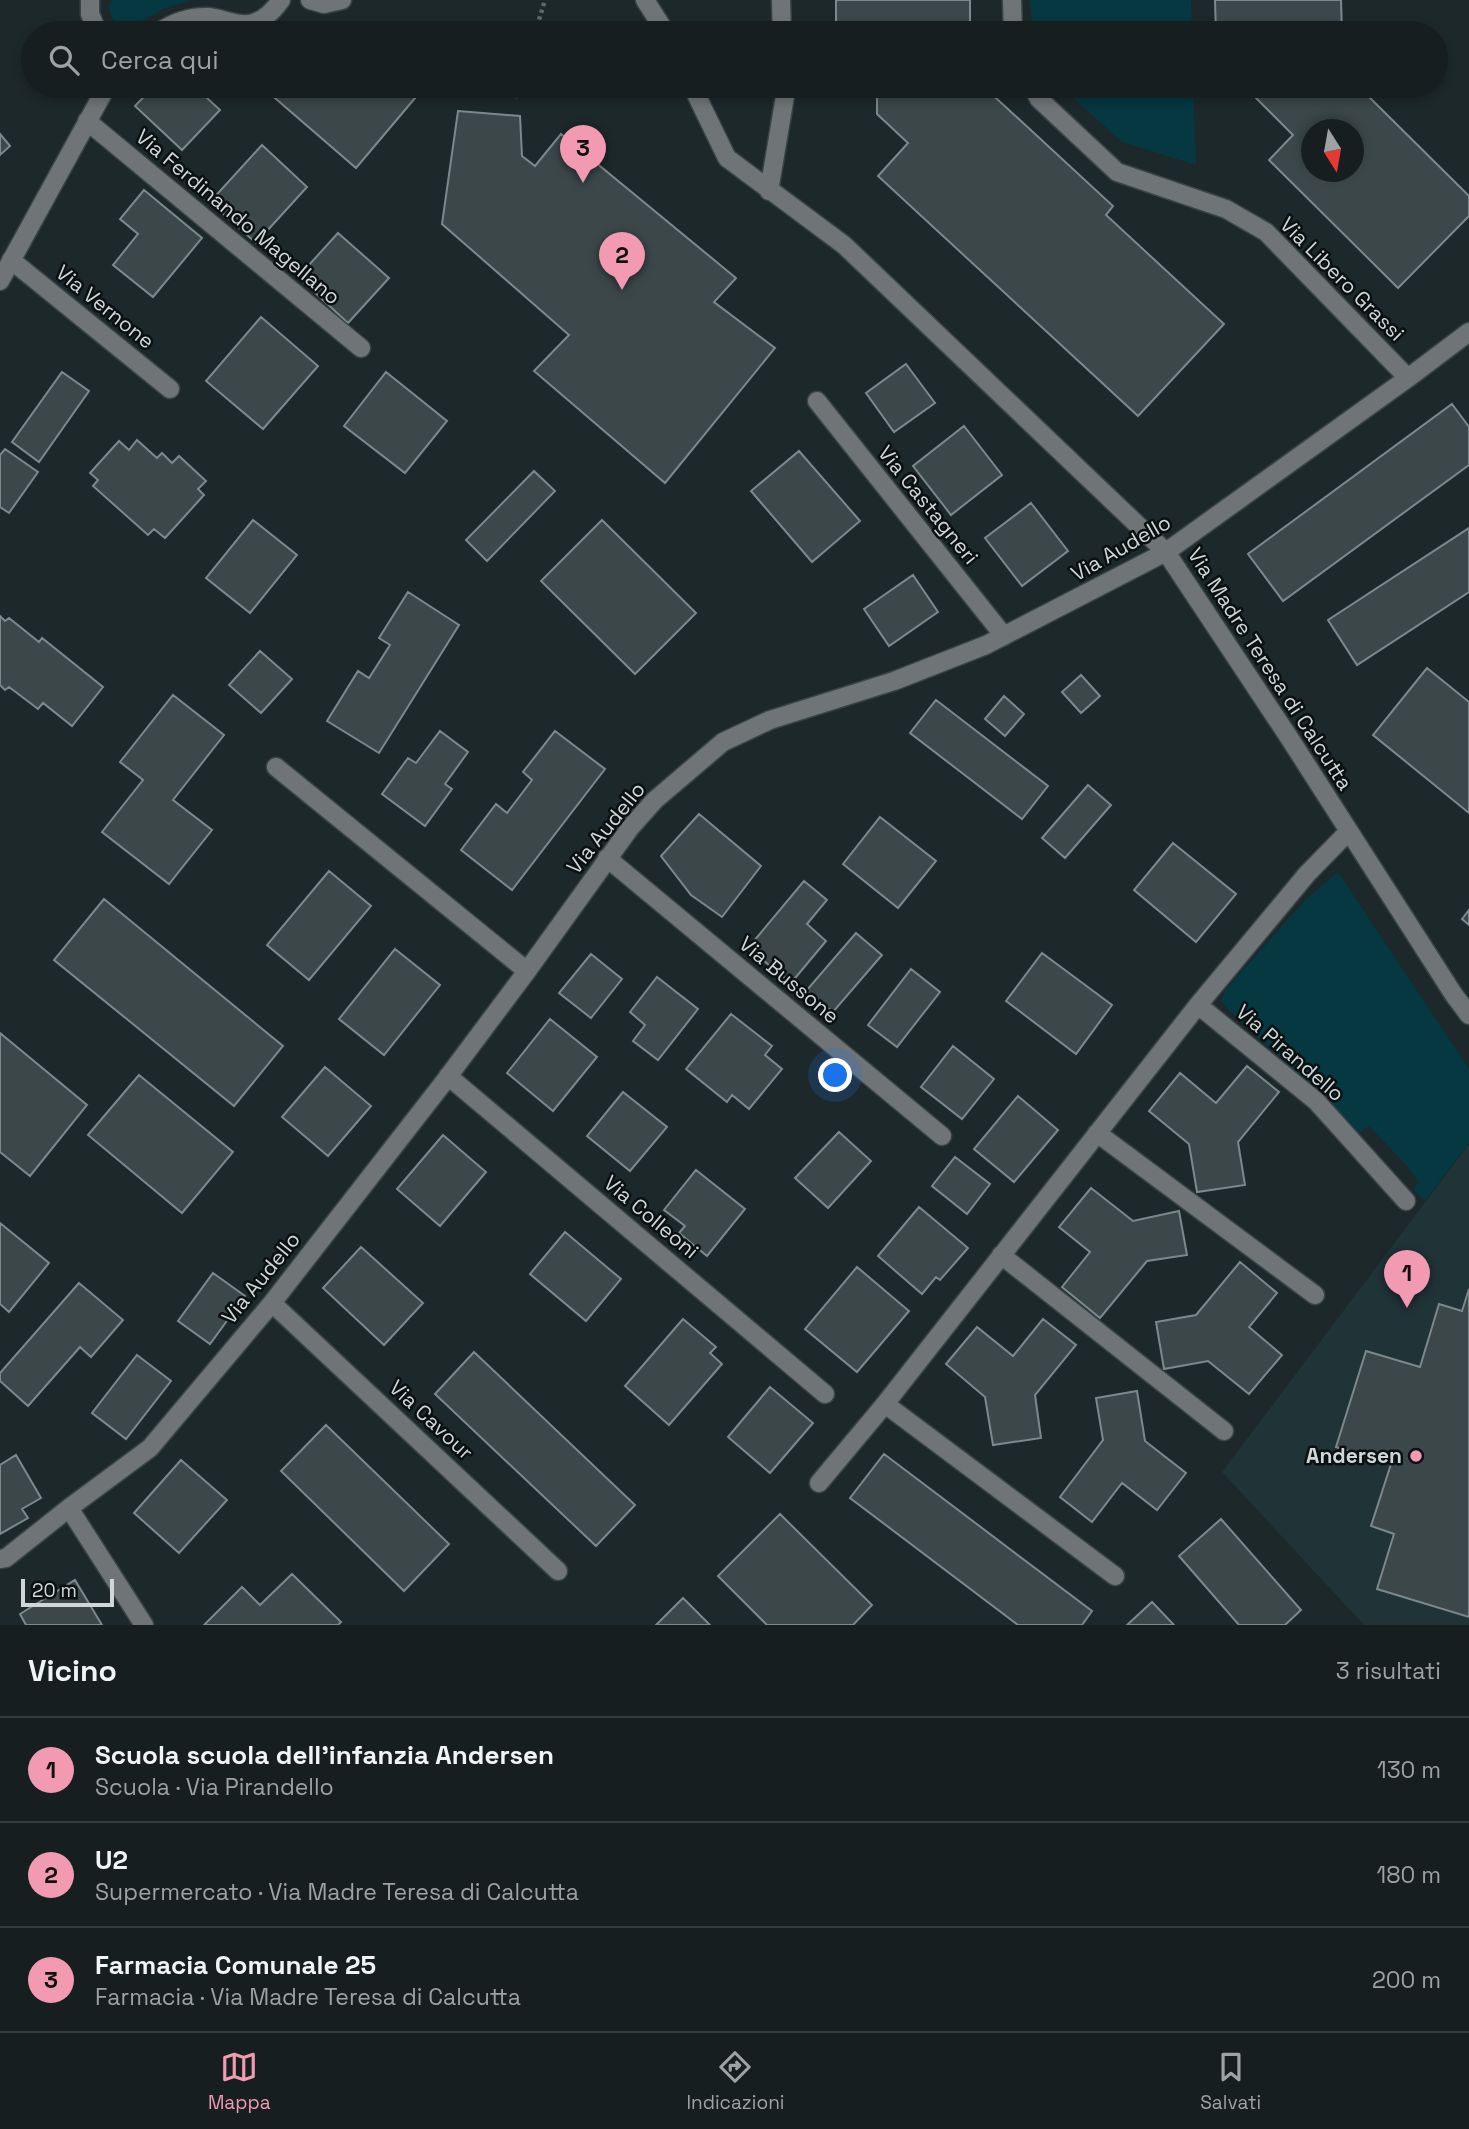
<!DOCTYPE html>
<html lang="it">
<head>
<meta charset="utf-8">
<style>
  body { margin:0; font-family:"Space Grotesk",sans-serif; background:#232b2d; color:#f1f3f6 }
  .compass { position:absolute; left:1301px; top:119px; width:63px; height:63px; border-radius:50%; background:#161e20; box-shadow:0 4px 10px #0003; rotate:169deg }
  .scale { position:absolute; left:21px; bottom:18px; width:93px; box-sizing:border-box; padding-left:7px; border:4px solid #d0d7d8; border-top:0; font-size:19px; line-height:24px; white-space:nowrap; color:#d0d7d8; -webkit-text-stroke:5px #0b1011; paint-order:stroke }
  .you { position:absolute; left:836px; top:1076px; width:24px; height:24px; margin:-18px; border:5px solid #fff; border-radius:50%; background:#1a73e8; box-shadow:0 0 0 10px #1a73e833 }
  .badge { display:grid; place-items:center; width:46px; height:46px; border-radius:50%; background:#f19ab2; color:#111; font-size:23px; font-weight:700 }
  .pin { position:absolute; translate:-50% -58px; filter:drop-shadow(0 2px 4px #0008) }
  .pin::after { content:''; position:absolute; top:37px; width:24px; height:21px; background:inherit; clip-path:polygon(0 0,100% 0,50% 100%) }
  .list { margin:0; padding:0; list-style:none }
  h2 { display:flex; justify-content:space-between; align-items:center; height:91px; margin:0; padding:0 28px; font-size:30px }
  h2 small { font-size:23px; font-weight:400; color:#9ea2a5 }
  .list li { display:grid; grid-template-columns:46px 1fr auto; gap:21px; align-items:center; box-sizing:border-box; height:105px; padding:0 28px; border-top:2px solid #353c3e }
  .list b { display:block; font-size:26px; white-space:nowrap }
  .list p { margin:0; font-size:23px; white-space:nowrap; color:#9ea2a5 }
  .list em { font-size:23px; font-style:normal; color:#9ea2a5 }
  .icon { flex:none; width:38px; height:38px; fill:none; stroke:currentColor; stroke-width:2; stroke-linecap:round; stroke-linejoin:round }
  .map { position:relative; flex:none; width:1469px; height:1625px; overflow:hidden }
  .search { position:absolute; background:#161e20; box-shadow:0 4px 10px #0003; left:21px; right:21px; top:21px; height:77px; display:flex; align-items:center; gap:18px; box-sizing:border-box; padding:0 24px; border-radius:38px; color:#9ea2a5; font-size:26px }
  .sheet { height:406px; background:#161e20 }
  nav { display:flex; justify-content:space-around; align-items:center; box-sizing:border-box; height:98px; border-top:2px solid #353c3e; background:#161e20; font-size:19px; color:#9ea2a5 }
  nav a { display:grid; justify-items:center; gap:4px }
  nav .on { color:#f19ab2 }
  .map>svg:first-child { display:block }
  .built { fill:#203337 }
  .green { fill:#053841 }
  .building { fill:#3b4749; stroke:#7c898c; stroke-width:2; fill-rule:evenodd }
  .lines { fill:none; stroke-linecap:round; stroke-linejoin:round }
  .minor-casing { stroke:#3a4446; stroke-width:21 }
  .path { stroke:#5d6668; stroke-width:4.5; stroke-dasharray:3.5 3.5; stroke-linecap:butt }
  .minor { stroke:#6f7576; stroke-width:18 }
  .poi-dot { fill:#f19ab2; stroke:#0b1011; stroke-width:2.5 }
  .labels { text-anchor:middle; stroke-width:5; stroke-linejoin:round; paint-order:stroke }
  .street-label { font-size:21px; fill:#d0d7d8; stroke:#0b1011 }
  .poi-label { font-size:21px; font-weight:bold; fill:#d0d7d8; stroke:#0b1011; text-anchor:end }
</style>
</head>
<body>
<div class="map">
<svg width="1469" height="1625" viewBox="0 0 1469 1625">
  <rect width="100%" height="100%" fill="#1d282a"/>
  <path class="built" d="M1469,1144V1625H1364L1222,1472Z"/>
  <path class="green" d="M112,0H192L165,8L135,25L121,28L113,20L108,6Z
    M1029,0H1191L1192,33H1034Z
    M1060,86H1193L1196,165L1122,142Z
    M1338,872L1469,1069V1143L1425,1201L1413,1190L1419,1182L1407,1166L1369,1126L1359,1133C1317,1085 1264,1048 1221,1001L1225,990L1306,899Z"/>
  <path class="building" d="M836,0H970V33H836Z
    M1215,0H1341L1342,33H1216Z
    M154,86H194L220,110L182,150L135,106Z
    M261,86H345L356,95L364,86H415L421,91L356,168Z
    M877,86H983L1113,206L1106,215L1224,324L1138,416L878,176L908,143L877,114Z
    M1255,86H1358L1469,196V216L1398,288L1269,160L1293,135L1256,98ZM1312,130H1354V172H1312Z
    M458,111L520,116L522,156L535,166L561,134L736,278L714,302L775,348L665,483L534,371L569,335L442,224Z
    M0,134L10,146L0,155Z
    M262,145L307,187L256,243L210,202Z
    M144,190L202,238L153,297L113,265L138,234L120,219Z
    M338,233L389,278L348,323L298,277Z
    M261,317L318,366L263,429L206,381Z
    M906,364L935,403L894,432L866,393Z
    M62,372L89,391L39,462L12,442Z
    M386,372L447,421L405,473L344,426Z
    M1452,404L1469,427V465L1283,601L1248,554Z
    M964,426L1002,475L951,515L913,466Z
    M137,440L157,458L162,453L172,463L179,456L206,481L198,489L204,495L165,538L154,529L148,535L93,486L98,480L90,473L119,441L129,450Z
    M5,449L38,472L9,513L0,507V455Z
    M799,451L860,521L812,562L751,491Z
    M534,471L555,491L487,561L466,540Z
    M1031,503L1068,551L1022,586L985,538Z
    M253,520L297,555L250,613L206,578Z
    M602,520L696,613L635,674L541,581Z
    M1469,528V592L1357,665L1328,620Z
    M913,575L938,612L889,646L864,609Z
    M408,592L459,625L379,753L327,721L358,671L369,678L390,645L379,638Z
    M0,616L5,621L9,618L39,642L42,638L103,687L72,726L43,703L38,709L9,687L5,690L0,685Z
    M260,651L292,679L261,713L229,685Z
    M1427,668L1469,702V813L1373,735Z
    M1081,675L1100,696L1081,713L1062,692Z
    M173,695L224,735L173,800L212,830L169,884L102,832L143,780L120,762Z
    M1004,696L1024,714L1005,736L985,719Z
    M936,700L1048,786L1022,819L910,733Z
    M440,731L468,752L445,784L452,789L425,826L382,794L408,758L416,763Z
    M555,731L605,769L512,890L461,850L496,804L507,813L532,780L523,772Z
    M1088,785L1111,805L1065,858L1042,838Z
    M699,814L761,866L722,917L691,895L661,856Z
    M880,817L936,861L898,908L843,864Z
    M1173,843L1236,894L1196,942L1134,890Z
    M329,871L371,906L309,980L267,945Z
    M804,881L827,900L807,924L826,941L791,983L748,948Z
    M104,899L283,1046L234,1106L54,960Z
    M1469,910V925L1462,919Z
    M856,933L882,955L833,1012L806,991Z
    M395,949L440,985L384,1055L339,1019Z
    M1042,953L1112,1005L1076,1054L1006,1001Z
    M591,954L622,979L591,1018L559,993Z
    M911,969L940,992L897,1047L868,1025Z
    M657,977L698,1009L658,1060L633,1041L645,1025L630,1012Z
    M731,1014L772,1046L765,1055L782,1069L749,1109L732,1095L727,1102L686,1069Z
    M550,1019L597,1057L553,1111L507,1073Z
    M0,1033L87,1105L30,1176L0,1152Z
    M953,1046L994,1079L962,1119L921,1087Z
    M1247,1066L1279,1092L1238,1142L1245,1185L1197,1192L1189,1144L1149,1111L1180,1073L1216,1103Z
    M325,1067L371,1106L328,1156L282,1117Z
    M139,1075L233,1152L182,1213L88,1135Z
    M623,1092L667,1127L630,1171L587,1136Z
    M1018,1096L1058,1130L1014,1182L974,1149Z
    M839,1132L871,1161L828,1208L795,1178Z
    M443,1135L486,1172L440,1226L397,1189Z
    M955,1157L990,1184L967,1214L932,1186Z
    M696,1170L745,1209L707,1256L679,1233L685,1226L664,1210Z
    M1091,1188L1133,1221L1179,1211L1187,1255L1147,1261L1100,1318L1062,1287L1090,1252L1059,1227Z
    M919,1207L968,1248L940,1280L936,1277L922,1294L878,1256Z
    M0,1223L49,1263L9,1312L0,1304Z
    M565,1232L621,1279L586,1321L530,1274Z
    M361,1247L423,1303L384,1345L323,1288Z
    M1240,1262L1277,1293L1249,1327L1282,1355L1249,1394L1208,1361L1164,1369L1156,1322L1196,1315Z
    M857,1267L909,1311L857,1372L805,1329Z
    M213,1273L245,1296L210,1344L178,1321Z
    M79,1283L123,1320L91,1357L80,1347L28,1406L0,1381V1373Z
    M1469,1289V1617L1377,1589L1394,1534L1371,1526L1391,1464L1336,1447L1366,1351L1420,1367L1439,1304L1462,1311Z
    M683,1319L716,1347L710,1353L722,1364L669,1425L625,1386Z
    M1043,1319L1076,1345L1035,1395L1041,1438L993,1445L985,1397L946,1364L977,1327L1013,1356Z
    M474,1352L635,1505L596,1546L435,1394Z
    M137,1355L171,1381L126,1439L92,1413Z
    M770,1387L813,1423L770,1473L728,1437Z
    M1137,1391L1145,1441L1186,1473L1157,1510L1122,1483L1092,1522L1060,1497L1103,1440L1096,1398Z
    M326,1425L449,1544L404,1591L281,1471Z
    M884,1454L1092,1611L1082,1625H1018L850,1498Z
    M16,1455L41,1498L22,1509L28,1518L0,1534V1465Z
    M181,1460L227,1500L179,1553L134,1513Z
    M780,1514L872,1605L853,1625H767L718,1576Z
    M1221,1519L1301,1610L1285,1625H1239L1179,1556Z
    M292,1574L341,1622L338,1625H204L242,1587L260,1605Z
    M75,1580L102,1625H26L20,1614Z
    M683,1598L710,1625H656Z
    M1152,1602L1174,1625H1127Z"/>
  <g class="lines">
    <g class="minor-casing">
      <path id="minor" d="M90,0V14L98,33
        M310,0L324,4L342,0
        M645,0L666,33
        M781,0L782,33
        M1012,0L1013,33
        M157,33C173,23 189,16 209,17C219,18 230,23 241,24C258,26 272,13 281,0
        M692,86L727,158L844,245L1166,552L1290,739L1454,995L1469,1015
        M1032,86L1039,99L1117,172L1226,209L1266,232L1408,378
        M87,121L361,348
        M769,191L785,96L784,86
        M11,260L170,389
        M0,281L107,86
        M817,401L1004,636
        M276,767L527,971
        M607,858L942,1136
        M1198,1005L1316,1101L1406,1201
        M448,1076L825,1394
        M1097,1133L1315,1295
        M1001,1255L1224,1431
        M272,1303L558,1571
        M819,1483L885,1404
        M69,1508L144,1625
        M0,1559L6,1558L69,1508L150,1448L272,1303L444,1082L527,971L630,828L655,800L723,742L770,720L894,681L986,645L1166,552L1408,378L1469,332
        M1115,1576L885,1404L1198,1005L1307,874L1349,831"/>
    </g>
    <path class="path" d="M535,33L545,0
      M515,98L519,86"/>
    <use href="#minor" class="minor"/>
  </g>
  <circle class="poi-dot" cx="1416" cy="1456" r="7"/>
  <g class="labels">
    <g class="street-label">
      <text transform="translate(238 217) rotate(40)" y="7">Via Ferdinando Magellano</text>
      <text transform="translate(1342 279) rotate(45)" y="7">Via Libero Grassi</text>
      <text transform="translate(105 307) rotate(39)" y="7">Via Vernone</text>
      <text transform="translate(928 505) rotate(51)" y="7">Via Castagneri</text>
      <text transform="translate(1121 548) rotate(-30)" y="7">Via Audello</text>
      <text transform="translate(1270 669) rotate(57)" y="7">Via Madre Teresa di Calcutta</text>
      <text transform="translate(606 828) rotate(-51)" y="7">Via Audello</text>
      <text transform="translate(789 980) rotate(40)" y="7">Via Bussone</text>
      <text transform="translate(1290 1053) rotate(41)" y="7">Via Pirandello</text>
      <text transform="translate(651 1217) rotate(40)" y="7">Via Colleoni</text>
      <text transform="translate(261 1278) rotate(-51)" y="7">Via Audello</text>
      <text transform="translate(431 1420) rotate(43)" y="7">Via Cavour</text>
    </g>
    <g class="poi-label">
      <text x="1402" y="1463">Andersen</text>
    </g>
  </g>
</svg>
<svg class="compass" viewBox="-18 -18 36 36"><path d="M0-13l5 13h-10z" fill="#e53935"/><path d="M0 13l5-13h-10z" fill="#9ea2a5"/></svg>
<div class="scale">20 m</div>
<div class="you"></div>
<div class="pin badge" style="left:1407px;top:1308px">1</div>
<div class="pin badge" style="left:622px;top:290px">2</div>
<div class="pin badge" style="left:583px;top:183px">3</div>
<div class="search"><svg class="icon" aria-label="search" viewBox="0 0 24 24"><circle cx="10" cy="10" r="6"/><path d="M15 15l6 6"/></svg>Cerca qui</div>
</div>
<section class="sheet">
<h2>Vicino<small>3 risultati</small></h2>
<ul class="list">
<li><span class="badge">1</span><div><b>Scuola scuola dell'infanzia Andersen</b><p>Scuola · Via Pirandello</p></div><em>130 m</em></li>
<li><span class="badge">2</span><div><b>U2</b><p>Supermercato · Via Madre Teresa di Calcutta</p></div><em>180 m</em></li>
<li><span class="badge">3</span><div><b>Farmacia Comunale 25</b><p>Farmacia · Via Madre Teresa di Calcutta</p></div><em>200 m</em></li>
</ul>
</section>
<nav>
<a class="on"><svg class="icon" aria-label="map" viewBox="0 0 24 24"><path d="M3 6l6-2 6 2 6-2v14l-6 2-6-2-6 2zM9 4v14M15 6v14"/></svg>Mappa</a>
<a><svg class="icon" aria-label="directions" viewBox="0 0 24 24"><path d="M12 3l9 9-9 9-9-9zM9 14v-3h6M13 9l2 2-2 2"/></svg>Indicazioni</a>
<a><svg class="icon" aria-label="saved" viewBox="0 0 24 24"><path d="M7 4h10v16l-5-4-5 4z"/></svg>Salvati</a>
</nav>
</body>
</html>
